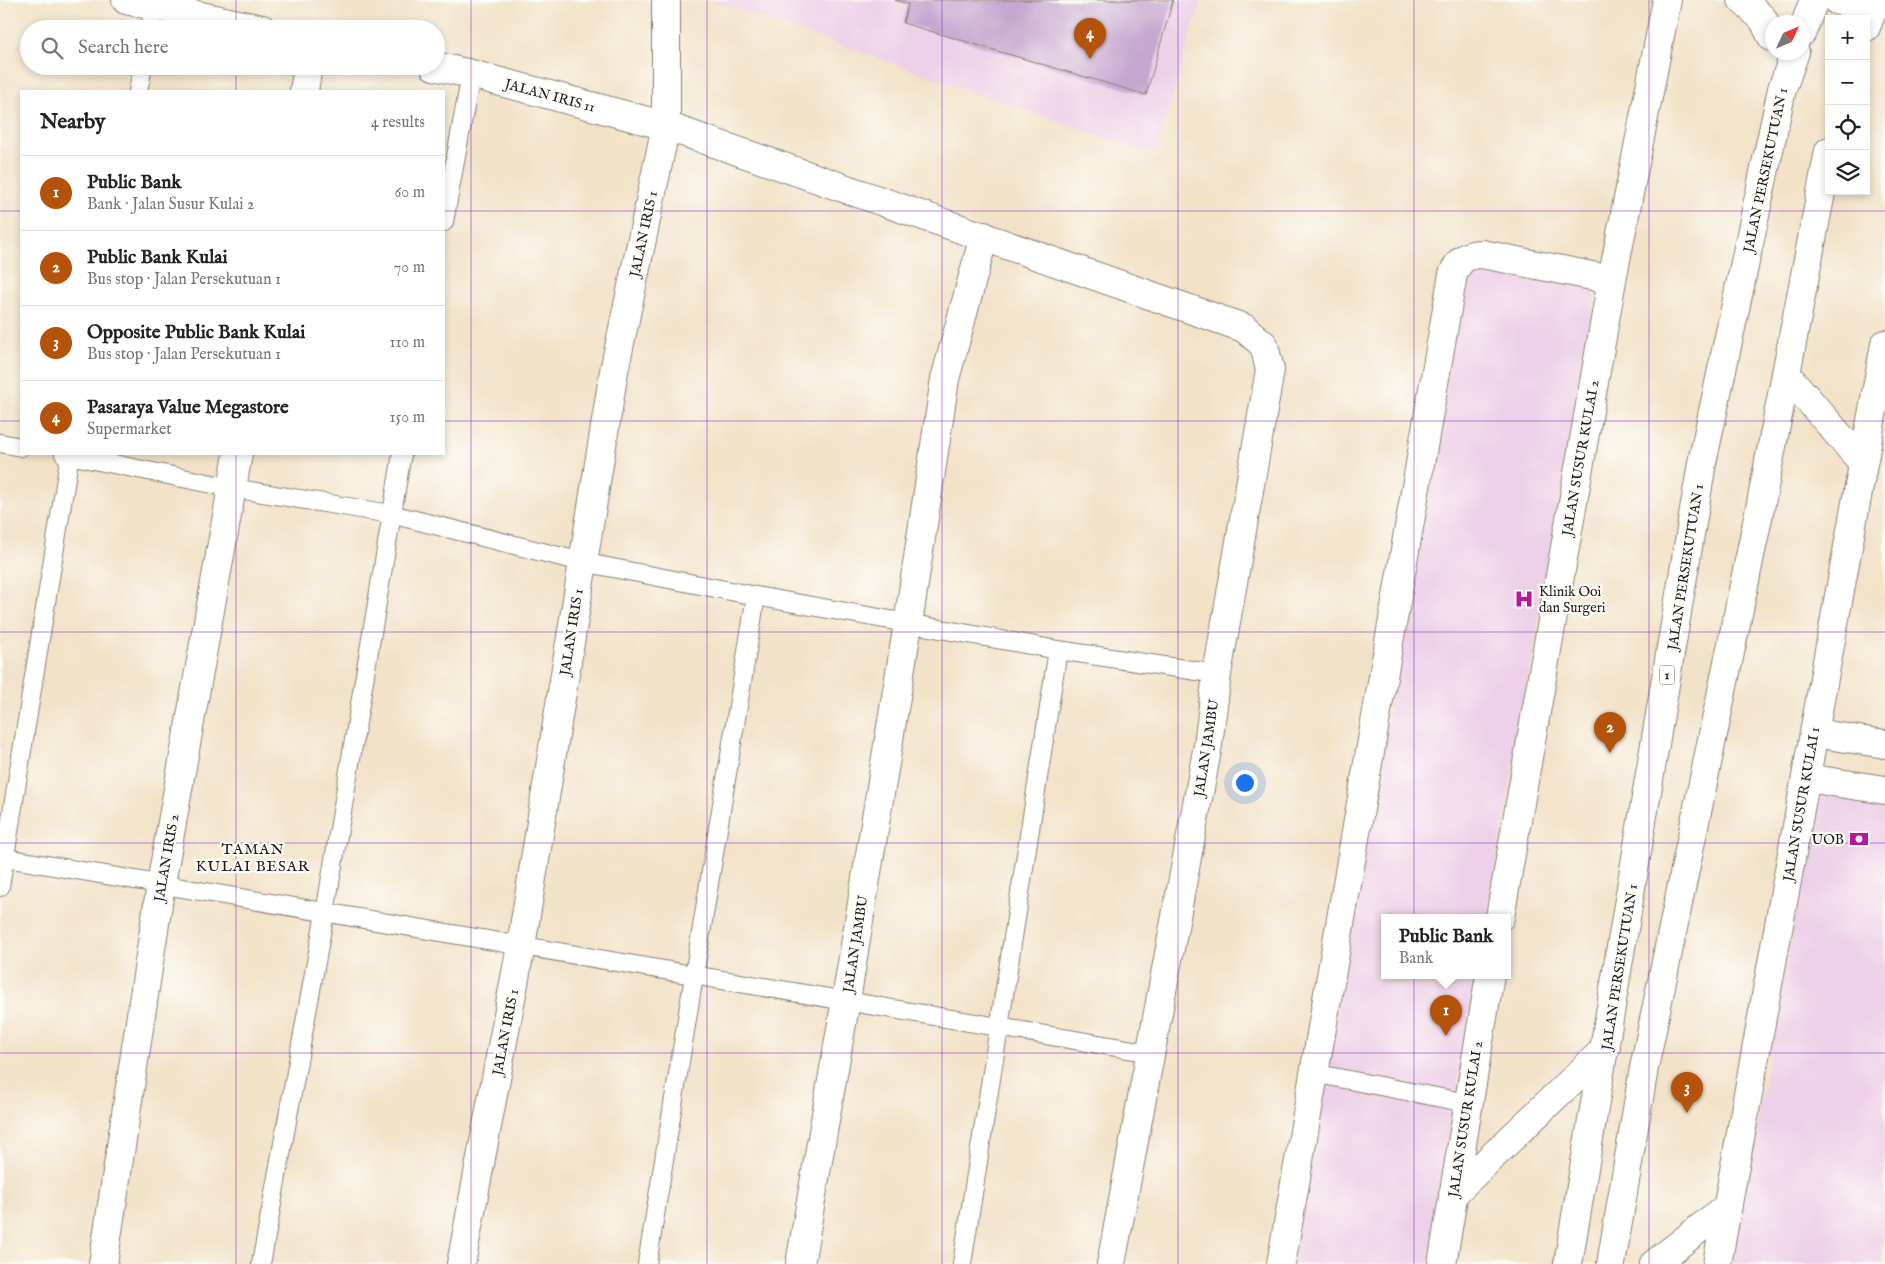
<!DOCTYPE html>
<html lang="en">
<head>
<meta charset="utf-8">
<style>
  body { margin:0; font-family:"IM FELL English",serif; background:#f6f6f6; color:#222 }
  .controls { position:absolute; right:15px; top:15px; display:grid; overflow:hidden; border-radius:0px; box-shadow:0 2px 8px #0003 }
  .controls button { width:45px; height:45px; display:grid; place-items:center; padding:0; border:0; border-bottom:1px solid #e0e0e0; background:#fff; color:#222; font:25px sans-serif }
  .compass { position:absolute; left:1765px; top:15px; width:45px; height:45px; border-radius:50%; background:#fff; box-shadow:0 2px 8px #0003; rotate:46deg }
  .you { position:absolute; left:1244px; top:782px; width:18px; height:18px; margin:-12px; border:4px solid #fff; border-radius:50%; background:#1a73e8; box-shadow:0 0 0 8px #1a73e833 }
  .badge { display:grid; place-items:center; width:32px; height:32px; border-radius:50%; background:#b45309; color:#fff; font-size:16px; font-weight:700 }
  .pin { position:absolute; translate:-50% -41px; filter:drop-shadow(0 1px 2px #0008) }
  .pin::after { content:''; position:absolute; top:26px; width:18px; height:15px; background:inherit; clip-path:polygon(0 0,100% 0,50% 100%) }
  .popup { position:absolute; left:1381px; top:914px; width:130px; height:65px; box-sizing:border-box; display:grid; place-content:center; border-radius:0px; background:#fff; filter:drop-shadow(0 1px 4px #0005); font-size:16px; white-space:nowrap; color:#767676 }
  .popup b { font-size:19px; color:#222 }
  .popup::after { content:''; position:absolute; left:50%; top:100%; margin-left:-10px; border:10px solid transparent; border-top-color:#fff }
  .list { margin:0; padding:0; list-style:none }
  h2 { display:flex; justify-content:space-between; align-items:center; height:65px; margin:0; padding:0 20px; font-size:21px }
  h2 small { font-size:16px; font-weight:400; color:#767676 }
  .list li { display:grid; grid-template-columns:32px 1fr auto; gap:15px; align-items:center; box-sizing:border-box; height:75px; padding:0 20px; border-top:1px solid #e0e0e0 }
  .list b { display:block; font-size:19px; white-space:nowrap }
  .list p { margin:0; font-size:16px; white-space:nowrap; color:#767676 }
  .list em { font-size:16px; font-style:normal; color:#767676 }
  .icon { flex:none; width:28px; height:28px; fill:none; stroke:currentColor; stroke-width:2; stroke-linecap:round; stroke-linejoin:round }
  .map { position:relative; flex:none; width:1885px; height:1264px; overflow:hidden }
  .search { position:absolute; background:#fff; box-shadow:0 2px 8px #0003; left:20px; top:20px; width:425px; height:55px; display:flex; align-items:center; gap:12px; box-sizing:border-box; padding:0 18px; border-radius:28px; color:#767676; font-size:19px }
  .panel { position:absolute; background:#fff; box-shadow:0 2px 8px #0003; left:20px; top:90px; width:425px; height:365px; border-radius:0px }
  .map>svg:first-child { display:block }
  .built { fill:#eed0e8 }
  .building { fill:#c7a7d0 }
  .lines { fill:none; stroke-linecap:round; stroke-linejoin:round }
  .service-casing { stroke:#877f72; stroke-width:20 }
  .minor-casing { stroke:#877f72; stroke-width:30 }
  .tertiary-casing { stroke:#877f72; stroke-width:30 }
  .trunk-casing { stroke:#877f72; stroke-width:30 }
  .service { stroke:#fff; stroke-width:18 }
  .minor { stroke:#fff; stroke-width:28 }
  .tertiary { stroke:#fff; stroke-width:28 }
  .trunk { stroke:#fff; stroke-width:28 }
  .grid { fill:none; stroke:#7b2cbf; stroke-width:1; stroke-opacity:0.55 }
  .labels { text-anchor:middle; stroke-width:4.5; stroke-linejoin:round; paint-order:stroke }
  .shield { fill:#fdfcf7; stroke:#605f5e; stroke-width:1 }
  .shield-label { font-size:12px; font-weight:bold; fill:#1c1c1c }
  .street-label { font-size:14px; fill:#1c1c1c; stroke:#fdfcf7 }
  .poi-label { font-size:14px; fill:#1c1c1c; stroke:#fdfcf7; text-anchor:start }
  .neighbourhood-label { font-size:15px; letter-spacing:1px; fill:#1c1c1c; stroke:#fdfcf7 }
</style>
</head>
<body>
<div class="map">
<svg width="1885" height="1264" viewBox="0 0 1885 1264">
  <rect width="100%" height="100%" fill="#fdfcf7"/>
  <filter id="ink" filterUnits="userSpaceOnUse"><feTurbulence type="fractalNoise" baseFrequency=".02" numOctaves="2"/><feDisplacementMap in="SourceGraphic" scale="10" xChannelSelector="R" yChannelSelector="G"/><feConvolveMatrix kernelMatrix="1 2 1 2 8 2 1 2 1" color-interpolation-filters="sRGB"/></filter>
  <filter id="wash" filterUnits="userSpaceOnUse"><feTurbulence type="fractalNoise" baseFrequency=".0096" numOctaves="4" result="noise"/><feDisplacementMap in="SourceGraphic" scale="20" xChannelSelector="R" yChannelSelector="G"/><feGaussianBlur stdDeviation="1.12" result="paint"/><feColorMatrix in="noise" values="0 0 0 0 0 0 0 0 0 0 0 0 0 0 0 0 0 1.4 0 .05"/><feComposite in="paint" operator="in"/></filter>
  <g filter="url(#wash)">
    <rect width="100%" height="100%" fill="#f2e2c7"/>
    <path class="built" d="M710,0H1201L1155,155Z
      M1477,265L1596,290L1487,917H1385V975H1477L1429,1264H1292L1465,275Z
      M1817,793L1885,803V1232L1880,1264H1731Z"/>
    <g id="blocks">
      <path class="building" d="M895,0H1173L1146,95L903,23L908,4Z"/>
    </g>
  </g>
  <g filter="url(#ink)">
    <use href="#blocks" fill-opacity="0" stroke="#877f72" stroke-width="1"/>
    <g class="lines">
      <g class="service-casing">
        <path id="service" d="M150,29L154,5
          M138,91L143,66
          M444,222L471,74
          M0,443L21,447
          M64,454L232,488L391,514L582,562L756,596L1058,650L1217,674
          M0,857L1151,1053
          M0,887L70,454
          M1313,1073L1467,1103
          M261,1264L325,913L402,454
          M647,1264L756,596
          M962,1264L1058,650"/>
      </g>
      <g class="minor-casing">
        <path id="minor" d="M126,0L262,29
          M434,66L471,74L666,126L1244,328L1264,345L1270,370L1217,674L1208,745L1111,1264
          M304,91L308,66
          M1786,374L1863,463
          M1814,733L1885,744
          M1806,778L1885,790
          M1500,917L1612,280L1667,0
          M1453,1194L1606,1048
          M103,1264L161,884L238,454
          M800,1264L846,1000L908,624L945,379L984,236
          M1281,1264L1453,274C1459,260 1466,254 1482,254L1612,280
          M1442,1264L1490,975
          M1654,1264L1728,1206
          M1717,1264L1885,344"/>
      </g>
      <g class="tertiary-casing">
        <path id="tertiary" d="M1836,0L1872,11
          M461,1264L521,946L614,371L666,126V0"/>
      </g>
      <g class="trunk-casing">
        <path id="trunk" d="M1742,0L1763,19L1772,37
          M1866,27L1877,0
          M1802,32L1814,0
          M1568,1264L1702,463L1782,89L1795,52
          M1611,1264L1644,1068L1762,498L1829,151"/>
      </g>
      <use href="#service" class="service"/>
      <use href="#minor" class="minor"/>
      <use href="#tertiary" class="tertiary"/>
      <use href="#trunk" class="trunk"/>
    </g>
  </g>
  <path class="grid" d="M236,0V29M471,0V1264M707,0V1264M942,0V1264M1178,0V1264M1414,0V1264M1649,0V1264M236,66V91M0,211H21M444,211H1885M0,421H21M444,421H1885M236,454V1264M0,632H1885M0,843H1885M0,1053H1885"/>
  <defs>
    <g id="hospital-bare" transform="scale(1.5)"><path d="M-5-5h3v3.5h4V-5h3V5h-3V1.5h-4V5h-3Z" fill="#b5179e" stroke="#fdfcf7" stroke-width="2.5" paint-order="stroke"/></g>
    <g id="bank-bare" transform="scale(1.5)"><path d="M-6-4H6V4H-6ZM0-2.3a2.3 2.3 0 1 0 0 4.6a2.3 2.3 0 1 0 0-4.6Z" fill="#b5179e" stroke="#fdfcf7" stroke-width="2.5" paint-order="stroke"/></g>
  </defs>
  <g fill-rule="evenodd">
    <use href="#hospital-bare" x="1524" y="599"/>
    <use href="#bank-bare" x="1859" y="839"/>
  </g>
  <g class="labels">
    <rect class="shield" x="1659.5" y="665.5" width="15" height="19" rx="4"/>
    <g class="shield-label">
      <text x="1667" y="679">1</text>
    </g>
    <g class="street-label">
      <text transform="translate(550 95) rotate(15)" y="5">JALAN IRIS 11</text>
      <text transform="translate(1765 170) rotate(-78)" y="5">JALAN PERSEKUTUAN 1</text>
      <text transform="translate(643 234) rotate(-78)" y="5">JALAN IRIS 1</text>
      <text transform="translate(1580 458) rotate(-80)" y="5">JALAN SUSUR KULAI 2</text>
      <text transform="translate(1685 567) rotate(-81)" y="5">JALAN PERSEKUTUAN 1</text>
      <text transform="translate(571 632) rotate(-81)" y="5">JALAN IRIS 1</text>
      <text transform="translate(1206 748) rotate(-81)" y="5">JALAN JAMBU</text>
      <text transform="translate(1801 804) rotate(-80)" y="5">JALAN SUSUR KULAI 1</text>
      <text transform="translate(166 858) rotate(-80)" y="5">JALAN IRIS 2</text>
      <text transform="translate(855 944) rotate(-81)" y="5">JALAN JAMBU</text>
      <text transform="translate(1619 967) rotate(-81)" y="5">JALAN PERSEKUTUAN 1</text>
      <text transform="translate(505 1032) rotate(-79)" y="5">JALAN IRIS 1</text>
      <text transform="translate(1465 1119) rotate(-81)" y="5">JALAN SUSUR KULAI 2</text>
    </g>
    <g class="poi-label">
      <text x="1539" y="596">Klinik Ooi<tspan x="1539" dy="16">dan Surgeri</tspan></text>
      <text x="1844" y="844" text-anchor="end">UOB</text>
    </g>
    <g class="neighbourhood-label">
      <text x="253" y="854">TAMAN<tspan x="253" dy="17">KULAI BESAR</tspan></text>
    </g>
  </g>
</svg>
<div class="controls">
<button>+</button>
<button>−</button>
<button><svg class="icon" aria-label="locate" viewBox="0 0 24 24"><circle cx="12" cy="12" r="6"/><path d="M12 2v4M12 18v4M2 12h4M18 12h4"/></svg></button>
<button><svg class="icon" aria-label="layers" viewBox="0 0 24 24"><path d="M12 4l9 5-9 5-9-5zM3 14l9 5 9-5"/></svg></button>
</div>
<svg class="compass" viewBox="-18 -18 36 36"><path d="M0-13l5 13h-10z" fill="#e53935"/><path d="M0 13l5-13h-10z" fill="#767676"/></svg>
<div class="you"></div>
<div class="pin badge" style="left:1446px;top:1036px">1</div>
<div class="popup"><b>Public Bank</b>Bank</div>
<div class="pin badge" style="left:1610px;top:753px">2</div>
<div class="pin badge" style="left:1687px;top:1113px">3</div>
<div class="pin badge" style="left:1090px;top:59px">4</div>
<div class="search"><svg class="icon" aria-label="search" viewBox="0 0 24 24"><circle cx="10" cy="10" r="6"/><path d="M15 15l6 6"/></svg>Search here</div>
<section class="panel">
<h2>Nearby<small>4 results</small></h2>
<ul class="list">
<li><span class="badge">1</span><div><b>Public Bank</b><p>Bank · Jalan Susur Kulai 2</p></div><em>60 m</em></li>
<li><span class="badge">2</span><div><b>Public Bank Kulai</b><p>Bus stop · Jalan Persekutuan 1</p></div><em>70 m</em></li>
<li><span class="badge">3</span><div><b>Opposite Public Bank Kulai</b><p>Bus stop · Jalan Persekutuan 1</p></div><em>110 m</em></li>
<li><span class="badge">4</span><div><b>Pasaraya Value Megastore</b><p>Supermarket</p></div><em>150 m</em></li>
</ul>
</section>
</div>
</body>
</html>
